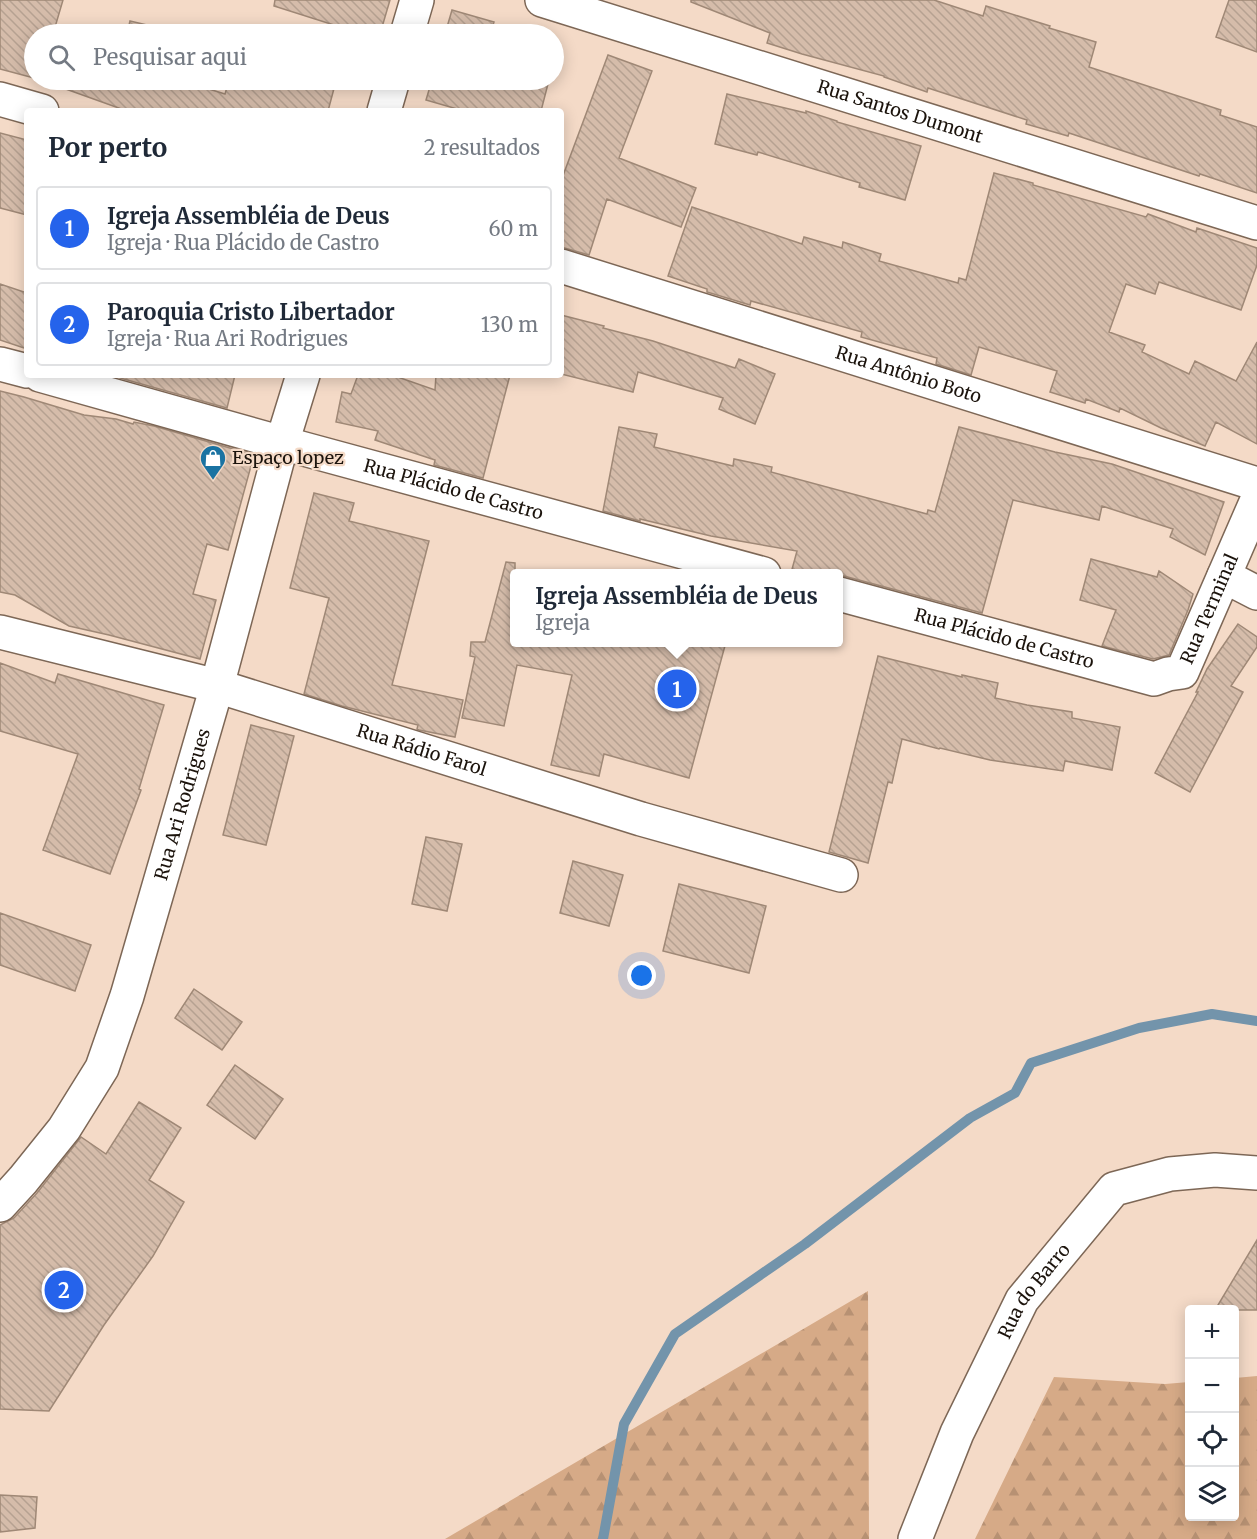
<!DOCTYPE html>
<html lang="pt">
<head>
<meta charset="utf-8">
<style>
  body { margin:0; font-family:Merriweather,serif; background:#f2f2f3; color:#1f2937 }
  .controls { position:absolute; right:18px; bottom:18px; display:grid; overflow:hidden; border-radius:6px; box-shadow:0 3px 15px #0003 }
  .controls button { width:54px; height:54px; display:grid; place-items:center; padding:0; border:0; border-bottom:2px solid #e0e1e3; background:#fff; color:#1f2937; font:30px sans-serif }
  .you { position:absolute; left:642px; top:976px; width:21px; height:21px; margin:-15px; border:4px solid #fff; border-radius:50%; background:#1a73e8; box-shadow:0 0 0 9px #1a73e833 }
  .badge { display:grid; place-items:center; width:39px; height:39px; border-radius:50%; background:#2563eb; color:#fff; font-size:20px; font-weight:700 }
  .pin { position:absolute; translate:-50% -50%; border:3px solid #fff; box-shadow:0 2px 6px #0006 }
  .popup { position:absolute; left:510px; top:569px; width:333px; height:78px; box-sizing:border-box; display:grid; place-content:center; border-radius:6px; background:#fff; filter:drop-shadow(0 2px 4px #0005); font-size:20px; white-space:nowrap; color:#747a83 }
  .popup b { font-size:22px; color:#1f2937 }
  .popup::after { content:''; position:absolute; left:50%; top:100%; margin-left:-12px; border:12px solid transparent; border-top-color:#fff }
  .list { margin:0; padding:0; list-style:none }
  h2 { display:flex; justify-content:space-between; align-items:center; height:78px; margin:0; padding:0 24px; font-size:26px }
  h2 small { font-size:20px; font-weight:400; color:#747a83 }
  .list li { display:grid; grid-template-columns:39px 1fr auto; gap:18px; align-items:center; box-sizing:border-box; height:84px; margin:0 12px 12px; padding:0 12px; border:2px solid #e0e1e3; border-radius:6px }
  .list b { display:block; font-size:22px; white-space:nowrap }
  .list p { margin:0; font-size:20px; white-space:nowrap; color:#747a83 }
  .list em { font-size:20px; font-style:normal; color:#747a83 }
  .icon { flex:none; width:33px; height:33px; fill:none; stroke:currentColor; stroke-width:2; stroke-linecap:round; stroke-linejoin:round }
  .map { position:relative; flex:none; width:1257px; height:1539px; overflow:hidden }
  .search { position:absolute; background:#fff; box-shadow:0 3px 15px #0003; left:24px; top:24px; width:540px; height:66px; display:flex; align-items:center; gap:15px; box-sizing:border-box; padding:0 21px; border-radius:33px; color:#747a83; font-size:22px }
  .panel { position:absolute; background:#fff; box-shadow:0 3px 15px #0003; left:24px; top:108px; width:540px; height:270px; border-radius:6px }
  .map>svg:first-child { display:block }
  .forest { fill:url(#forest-firs) }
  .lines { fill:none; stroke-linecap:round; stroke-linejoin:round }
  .stream { stroke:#7394ab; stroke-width:10 }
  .building { fill:url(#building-back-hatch); stroke:#9f8876; stroke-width:1.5 }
  .street-casing { stroke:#7d6756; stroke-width:36 }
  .street { stroke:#fff; stroke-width:33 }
  .labels { text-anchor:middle; stroke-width:4.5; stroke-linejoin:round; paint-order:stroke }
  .street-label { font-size:18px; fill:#1b130c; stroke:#f4dac7 }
  .poi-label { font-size:18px; fill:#1b130c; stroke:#f4dac7; text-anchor:start }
</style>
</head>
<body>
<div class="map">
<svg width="1257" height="1539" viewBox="0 0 1257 1539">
  <defs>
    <pattern id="forest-firs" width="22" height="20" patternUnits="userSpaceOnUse" patternTransform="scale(1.5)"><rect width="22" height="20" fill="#d6aa87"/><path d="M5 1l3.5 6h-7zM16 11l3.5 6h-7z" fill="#b79173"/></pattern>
    <pattern id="building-back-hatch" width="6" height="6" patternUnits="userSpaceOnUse" patternTransform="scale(1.5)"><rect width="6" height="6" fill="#d5bcaa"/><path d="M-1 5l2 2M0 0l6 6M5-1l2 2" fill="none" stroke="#b6a191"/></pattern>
  </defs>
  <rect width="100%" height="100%" fill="#f4dac7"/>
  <path class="forest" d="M868,1291L869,1539H445Z
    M1257,1376V1539H975L1054,1377L1165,1384L1189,1382L1190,1516H1234L1235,1378Z"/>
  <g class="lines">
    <path class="stream" d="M603,1539L624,1424L675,1334L805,1244L970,1118L1015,1093L1031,1063L1139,1028L1212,1014L1257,1021"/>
  </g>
  <path class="building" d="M0,0H63L53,34H34V78L0,69Z
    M275,0H390L380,34H331L334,25L274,6Z
    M691,0H934L983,16L986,6L1050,26L1049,28L1096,42L1089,67L1221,110L1220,115L1257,127V193L1200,174L1199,176L1069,133L1068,136L1026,124L1027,120L928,88L927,92L884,77V76L802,54L767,43L770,33L691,2Z
    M1229,0H1257V52L1216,37Z
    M452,10L494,22L490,34H445Z
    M130,21L160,28L159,34H127Z
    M608,55L652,71L619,158L696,188L681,227L607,199L589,255L561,247V181Z
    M50,80H180L225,94L229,80H367L364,89L336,81L328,111H127L49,83Z
    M432,80H549L541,111H464L426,100Z
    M727,94L806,113V111L837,121V122L921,146L905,200L859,187L860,183L758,152L757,155L715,144Z
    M0,133L27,140V215L0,208Z
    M994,173L1033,183V185L1146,217L1148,214L1196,232L1197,228L1257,248V265L1241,310L1159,282L1155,294L1126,284L1109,332L1145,345L1142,352L1189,374L1195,361L1236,381L1257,342V444L1216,422L1205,446L1161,428L1120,408L1119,412L1086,399L1085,403L1050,392L1057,371L979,347L971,375L936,364L937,358L861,337L862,332L751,301L750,305L707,292V289L668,276L692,207L802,244L804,237L842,248L843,242L881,254L879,261L958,283L959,278L966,280Z
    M0,284L27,293V349L0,340Z
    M561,315L604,326L603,328L653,341L735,368L739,359L775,374L755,424L719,409L723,398L638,372L633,392L561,374Z
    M120,375H235L227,408L120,378Z
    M358,375H392L435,390L436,375H510L483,478L434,465L435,460L375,440L378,431L336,422L342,392L351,394Z
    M0,391L24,397L84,415L116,419L133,424L134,422L154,426L254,455L228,550L207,544L193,594L216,600L200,659L109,635L69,626L15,595L0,592Z
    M619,427L657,434L654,447L733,466L734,459L772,467L771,472L927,514L928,510L935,512L959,427L1055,452L1112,464L1224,502L1205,555L1170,537L1173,529L1102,506L1099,520L1013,500L982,613L844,576H839V573H791L797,551L711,536L640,519V521L603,511Z
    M314,493L354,503L349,521L429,541L392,685L463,700L455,737L419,730L417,729L418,725L342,706L304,694L329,598L290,588Z
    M1091,559L1157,577L1159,571L1193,594L1188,610L1169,655L1153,659L1102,646L1116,610L1080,600Z
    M506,562L515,563V642H726L689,778L604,754L599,776L551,765L572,675L517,665L504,726L462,718L475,657L470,656L471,642H485Z
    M1238,624L1257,637V647L1231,686L1243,692L1190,792L1155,773L1198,692H1196L1207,669Z
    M878,656L962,677V675L998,683L995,698L1027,705L1072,712V718L1120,727L1112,770L1065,761L1063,771L990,760L940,748L939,749L902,739L892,783L888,782L868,863L829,852Z
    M0,663L55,683L58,674L164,705L139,789L141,790L110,874L43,850L78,754L0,731Z
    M251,725L294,736L266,845L223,835Z
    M426,837L462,844L447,911L412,904Z
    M573,861L623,875L609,926L560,913Z
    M679,884L766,906L749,973L663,951Z
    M0,913L91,945L75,991L0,965Z
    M194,989L242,1022L222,1050L175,1018Z
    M235,1065L283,1099L255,1139L207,1105Z
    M139,1102L181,1128L149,1180L184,1202L153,1256L104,1325L49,1411L0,1409V1225L14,1218L37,1193L81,1137L106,1154Z
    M1257,1240V1310H1215Z
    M0,1495L37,1497L35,1528L0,1532Z"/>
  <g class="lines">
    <g class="street-casing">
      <g id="street">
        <path id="s1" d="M542,0L1257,223"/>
        <path d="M407,34L417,0"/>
        <path d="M0,99L42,111"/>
        <path d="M384,111L393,80"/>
        <path id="s2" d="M561,266L1257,484"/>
        <path d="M0,364L27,371"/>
        <path id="s3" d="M40,375L282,443L764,574"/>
        <path d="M1224,576L1257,593"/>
        <path id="s4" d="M839,594L1154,679L1168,674L1182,672L1257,500"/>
        <path id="s5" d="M0,632L217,686L641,819L841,875"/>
        <path id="s6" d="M0,1205L23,1180L64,1129L102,1068L127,996L217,686L282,443L303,375"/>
        <path id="s7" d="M915,1539L957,1433L1022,1300L1114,1189L1170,1174L1215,1170L1257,1173"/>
      </g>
    </g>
    <use href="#street" class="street"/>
  </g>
  <defs>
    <g id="shop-pin" transform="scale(1.35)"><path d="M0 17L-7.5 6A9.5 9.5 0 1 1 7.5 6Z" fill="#1a73a2" stroke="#f4dac7"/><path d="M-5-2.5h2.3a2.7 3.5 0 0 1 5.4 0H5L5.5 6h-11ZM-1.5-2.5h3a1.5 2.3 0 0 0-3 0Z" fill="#fff"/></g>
  </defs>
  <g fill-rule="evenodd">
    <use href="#shop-pin" x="213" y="458"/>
  </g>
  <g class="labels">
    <g class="street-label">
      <text dy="6" stroke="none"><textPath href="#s1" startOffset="375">Rua Santos Dumont</textPath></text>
      <text dy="6" stroke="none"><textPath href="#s2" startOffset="364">Rua Antônio Boto</textPath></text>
      <text dy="6" stroke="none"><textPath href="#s3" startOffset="429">Rua Plácido de Castro</textPath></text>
      <text dy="6" stroke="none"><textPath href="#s4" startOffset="424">Rua Terminal</textPath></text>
      <text dy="6" stroke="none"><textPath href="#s4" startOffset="171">Rua Plácido de Castro</textPath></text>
      <text dy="6" stroke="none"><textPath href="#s5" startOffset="438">Rua Rádio Farol</textPath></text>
      <text dy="6" stroke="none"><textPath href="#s6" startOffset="447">Rua Ari Rodrigues</textPath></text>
      <text dy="6" stroke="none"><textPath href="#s7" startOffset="276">Rua do Barro</textPath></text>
    </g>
    <g class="poi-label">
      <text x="232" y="464">Espaço lopez</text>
    </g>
  </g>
</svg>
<div class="controls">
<button>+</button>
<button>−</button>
<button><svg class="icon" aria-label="locate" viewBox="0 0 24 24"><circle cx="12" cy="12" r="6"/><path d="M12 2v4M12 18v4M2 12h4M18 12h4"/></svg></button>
<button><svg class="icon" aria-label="layers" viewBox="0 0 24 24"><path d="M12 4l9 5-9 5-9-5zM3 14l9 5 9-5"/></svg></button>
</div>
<div class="you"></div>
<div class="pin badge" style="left:677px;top:689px">1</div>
<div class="popup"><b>Igreja Assembléia de Deus</b>Igreja</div>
<div class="pin badge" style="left:64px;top:1290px">2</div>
<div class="search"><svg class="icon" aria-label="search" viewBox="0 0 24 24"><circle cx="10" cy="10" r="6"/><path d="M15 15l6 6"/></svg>Pesquisar aqui</div>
<section class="panel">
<h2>Por perto<small>2 resultados</small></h2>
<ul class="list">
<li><span class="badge">1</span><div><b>Igreja Assembléia de Deus</b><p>Igreja · Rua Plácido de Castro</p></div><em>60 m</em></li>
<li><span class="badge">2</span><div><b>Paroquia Cristo Libertador</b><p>Igreja · Rua Ari Rodrigues</p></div><em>130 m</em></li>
</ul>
</section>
</div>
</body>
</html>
